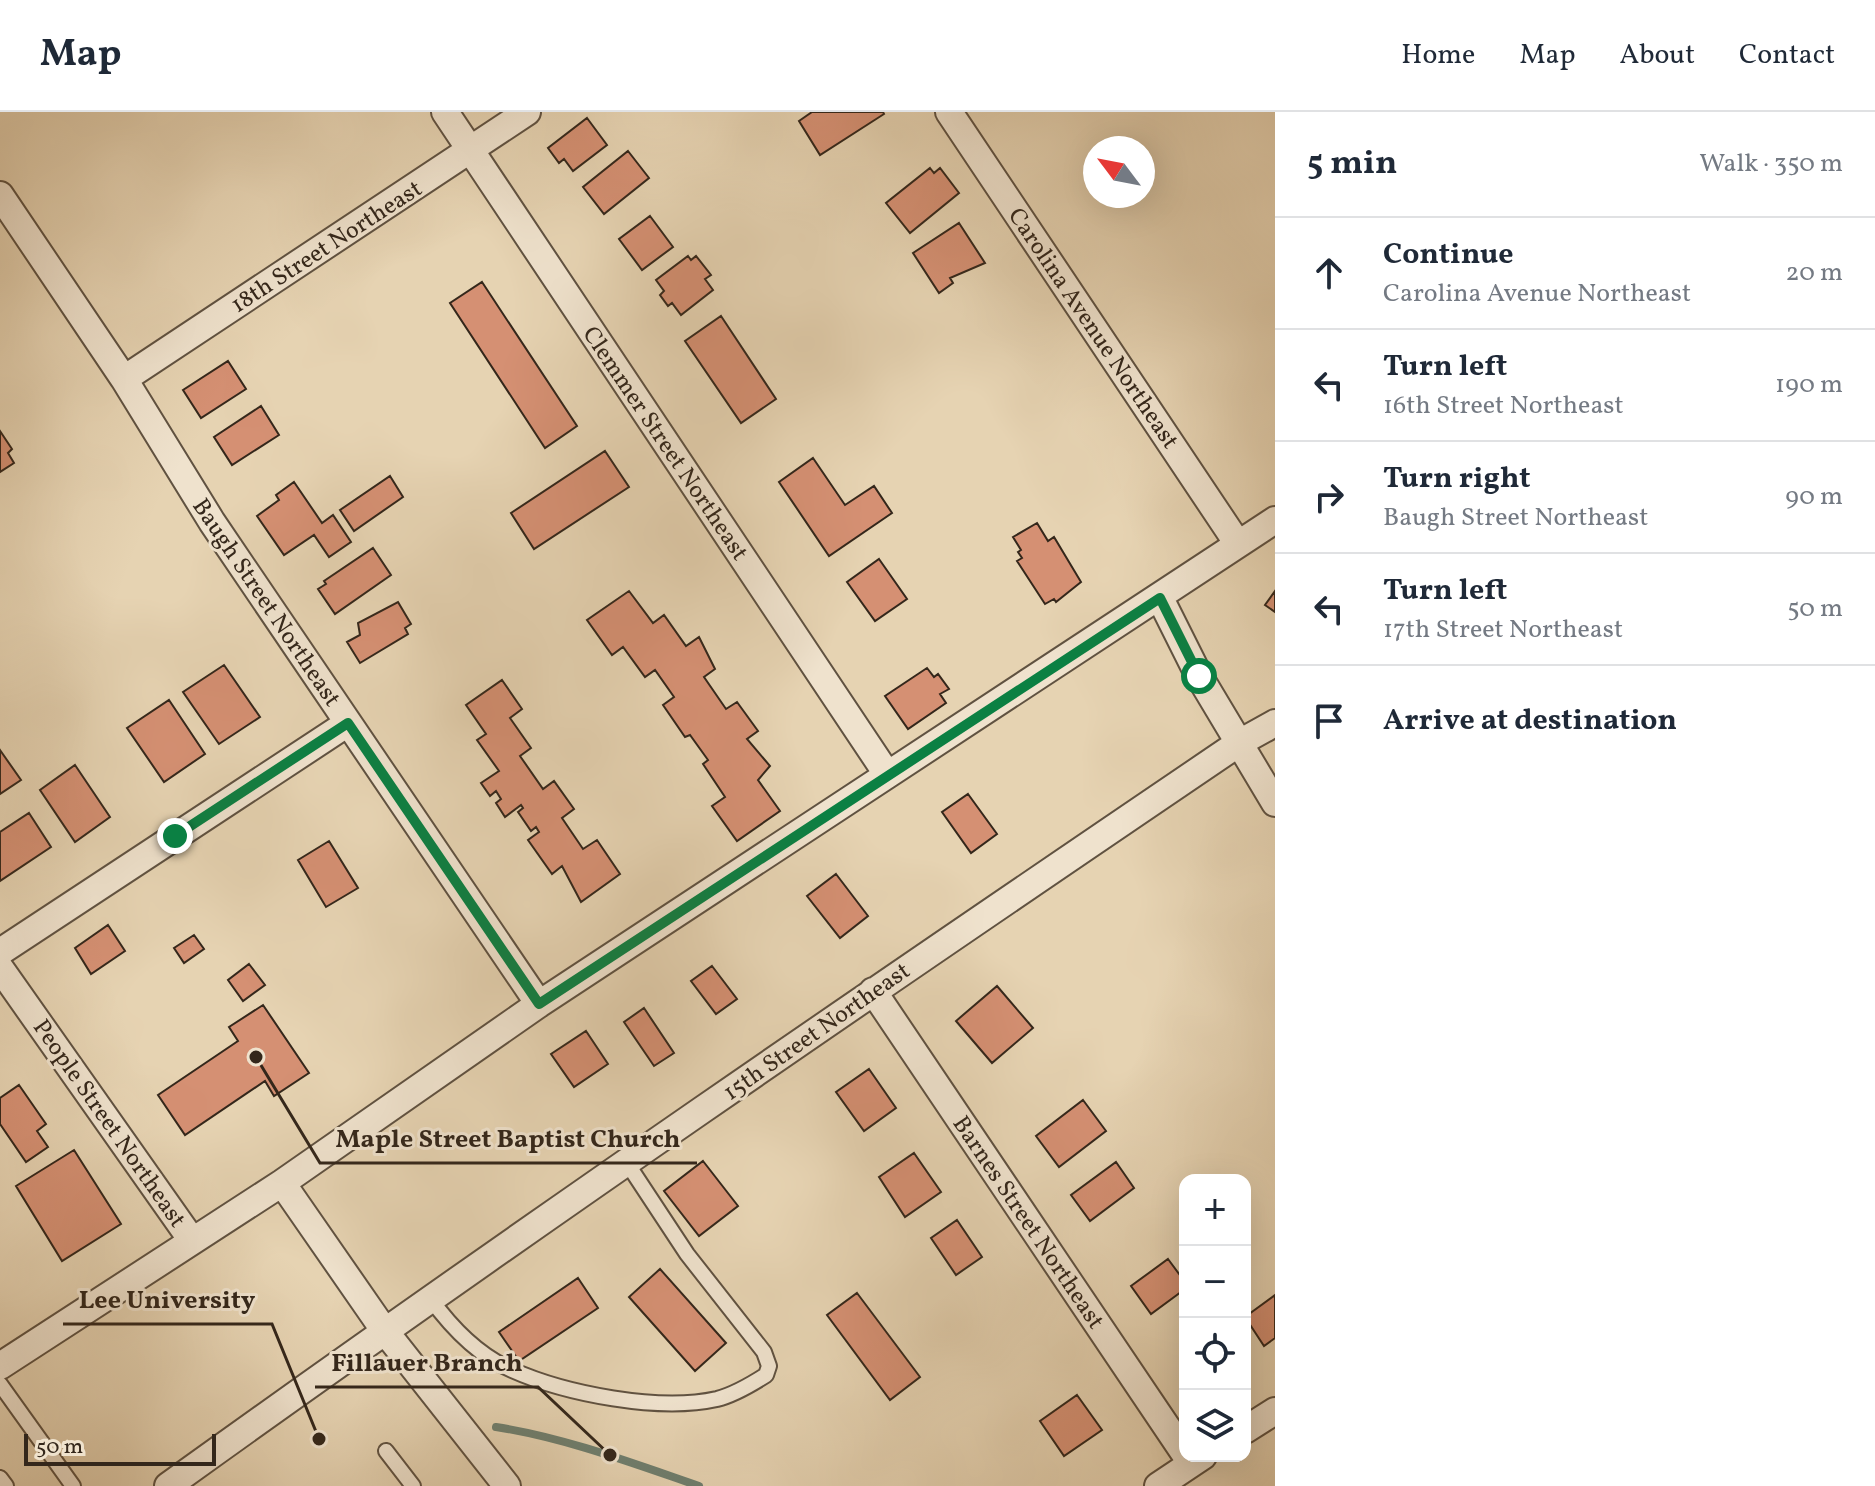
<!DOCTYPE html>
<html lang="en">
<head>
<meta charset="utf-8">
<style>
  body { margin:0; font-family:Vollkorn,serif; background:#f2f2f3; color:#1f2937 }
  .controls { position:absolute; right:24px; bottom:24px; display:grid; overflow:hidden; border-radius:16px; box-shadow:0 8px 32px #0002 }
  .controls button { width:72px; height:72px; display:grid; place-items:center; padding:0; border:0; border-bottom:2px solid #e0e1e3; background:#fff; color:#1f2937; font:40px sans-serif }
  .compass { position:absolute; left:1083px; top:24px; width:72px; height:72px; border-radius:50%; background:#fff; box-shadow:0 8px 32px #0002; rotate:302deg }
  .scale { position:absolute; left:24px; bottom:20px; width:192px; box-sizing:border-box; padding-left:8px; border:4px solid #34271b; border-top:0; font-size:22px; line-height:28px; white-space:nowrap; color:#34271b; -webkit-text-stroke:6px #efe2cd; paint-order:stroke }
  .stop { position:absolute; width:24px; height:24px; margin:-18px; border:6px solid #0b8043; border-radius:50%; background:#fff }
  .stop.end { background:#0b8043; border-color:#fff; box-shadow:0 2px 8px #0008 }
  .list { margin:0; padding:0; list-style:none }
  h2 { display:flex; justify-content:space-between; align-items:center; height:104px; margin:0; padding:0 32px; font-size:34px }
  h2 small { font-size:26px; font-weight:400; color:#747a83 }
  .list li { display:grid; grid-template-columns:52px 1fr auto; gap:24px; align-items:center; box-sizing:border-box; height:112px; padding:0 32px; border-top:2px solid #e0e1e3 }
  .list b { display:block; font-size:30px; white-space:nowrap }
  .list p { margin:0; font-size:26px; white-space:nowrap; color:#747a83 }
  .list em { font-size:26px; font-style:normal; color:#747a83 }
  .icon { flex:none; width:44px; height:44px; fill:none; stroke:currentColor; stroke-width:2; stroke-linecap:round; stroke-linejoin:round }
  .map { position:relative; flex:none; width:1275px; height:1374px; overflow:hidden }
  header { display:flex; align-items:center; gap:48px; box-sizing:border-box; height:112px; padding:0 40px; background:#fff; border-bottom:2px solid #e0e1e3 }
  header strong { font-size:38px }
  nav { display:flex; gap:44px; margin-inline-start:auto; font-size:28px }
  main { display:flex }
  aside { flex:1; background:#fff }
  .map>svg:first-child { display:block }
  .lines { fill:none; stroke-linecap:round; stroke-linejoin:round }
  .stream { stroke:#6f7f6f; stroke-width:8 }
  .building { fill:#d59073; stroke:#34271b; stroke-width:2 }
  .lane-casing { stroke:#605241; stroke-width:18 }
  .street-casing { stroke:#605241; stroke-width:30 }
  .lane { stroke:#efe2cd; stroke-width:14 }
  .street { stroke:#efe2cd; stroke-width:26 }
  .route { stroke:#0b8043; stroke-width:10 }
  .labels { text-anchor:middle; stroke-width:6; stroke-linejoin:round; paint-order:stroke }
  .street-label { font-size:24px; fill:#34271b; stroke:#efe2cd }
  .leader { fill:none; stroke:#34271b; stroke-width:3 }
  .callout-dot { fill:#34271b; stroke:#efe2cd; stroke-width:3 }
  .callout-label { font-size:26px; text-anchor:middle; font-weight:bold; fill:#34271b; stroke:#efe2cd; stroke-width:6; stroke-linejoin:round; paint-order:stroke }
</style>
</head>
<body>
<header>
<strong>Map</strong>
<nav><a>Home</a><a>Map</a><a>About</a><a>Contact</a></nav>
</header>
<main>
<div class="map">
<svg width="1275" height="1374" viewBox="0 0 1275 1374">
  <rect width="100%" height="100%" fill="#e6d3b2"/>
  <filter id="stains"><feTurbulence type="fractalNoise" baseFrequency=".0025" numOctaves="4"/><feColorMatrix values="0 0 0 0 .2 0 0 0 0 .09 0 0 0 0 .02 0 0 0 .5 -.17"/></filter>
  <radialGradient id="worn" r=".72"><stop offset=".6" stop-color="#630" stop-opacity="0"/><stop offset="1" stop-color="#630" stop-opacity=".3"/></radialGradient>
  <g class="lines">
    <path class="stream" d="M496,1315C566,1326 632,1351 699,1374"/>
  </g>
  <path class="building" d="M812,0H883L884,2L820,43L799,9Z
    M587,6L607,33L573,59L564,47L559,51L548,36Z
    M628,39L649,66L604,102L583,75Z
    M930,56L934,61L940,56L959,81L910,121L886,91Z
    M650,104L673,135L642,158L619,127Z
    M959,111L985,151L950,166L953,171L939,181L913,141Z
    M688,144L691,148L696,144L711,163L705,167L713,178L681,203L672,191L668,194L660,183L664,179L656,168Z
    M482,170L577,314L545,336L450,191Z
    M721,204L776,287L741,311L685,229Z
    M228,249L246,277L201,306L183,278Z
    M261,294L279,323L232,353L214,325Z
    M0,319L12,337L8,341L14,351L0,360Z
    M605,339L629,375L534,437L511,401Z
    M813,346L845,393L874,374L892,401L829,444L779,370Z
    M390,364L403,385L354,419L340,398Z
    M294,370L322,411L333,403L351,430L329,445L314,423L284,443L257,404L279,388L276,383Z
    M1037,411L1048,429L1054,425L1081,470L1056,490L1054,487L1045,492L1017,449L1022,446L1018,440L1021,438L1013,425Z
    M373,436L391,463L335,502L318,477L326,472L324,469Z
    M879,447L907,487L875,509L847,470Z
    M629,479L653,511L664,503L686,534L699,525L715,557L704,565L726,597L737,590L758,619L747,627L770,654L758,668L780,699L737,729L712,694L725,685L703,652L708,648L690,623L685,625L663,593L674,585L655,558L645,565L623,535L612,543L587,508Z
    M1275,479V500L1265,493Z
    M398,490L411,512L405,516L408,522L360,551L347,530L360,523L358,511Z
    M224,553L260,605L219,632L183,580Z
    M927,556L934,565L938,562L949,577L940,582L946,591L908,617L885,584Z
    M502,568L522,597L510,606L531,636L520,644L543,677L554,669L574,697L562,706L583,737L597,728L620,762L581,790L562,754L552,762L528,728L539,720L536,715L531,719L518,700L523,696L521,693L505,705L496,691L501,687L496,679L490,684L481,671L499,659L477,628L486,622L466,593Z
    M169,588L205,642L164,670L127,616Z
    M0,638L21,668L0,682Z
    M75,653L110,705L75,730L40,678Z
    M968,682L997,722L971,741L942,700Z
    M29,701L51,735L0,769V720Z
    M329,729L358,776L326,795L298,748Z
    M836,762L868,804L840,826L807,784Z
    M108,813L125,839L91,862L75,836Z
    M194,823L204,837L184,851L174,836Z
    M249,852L265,873L243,889L228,868Z
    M712,854L737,887L716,902L691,869Z
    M997,874L1033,916L992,951L956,909Z
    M263,893L309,961L274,984L265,969L185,1023L158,983L238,929L229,915Z
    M644,896L674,941L654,954L624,910Z
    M586,919L608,952L574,975L551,942Z
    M869,957L896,996L864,1019L836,980Z
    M19,973L46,1012L37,1019L48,1035L26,1050L0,1012V986Z
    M1083,988L1106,1019L1059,1055L1036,1024Z
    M74,1038L121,1112L62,1149L16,1074Z
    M914,1041L941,1080L905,1105L879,1065Z
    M703,1049L738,1094L699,1124L664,1079Z
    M1116,1050L1134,1076L1090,1109L1071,1083Z
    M957,1108L982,1145L956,1163L931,1126Z
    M1168,1147L1185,1170V1177L1151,1202L1131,1174Z
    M660,1157L726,1231L695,1259L629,1185Z
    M578,1166L598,1196L519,1249L499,1220Z
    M857,1181L920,1265L890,1288L827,1203Z
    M1275,1183V1226L1264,1234L1245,1205Z
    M1077,1283L1102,1318L1064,1344L1040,1309Z"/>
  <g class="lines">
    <g class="lane-casing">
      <path id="lane" d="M430,1186C451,1215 479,1244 512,1258C566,1282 659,1300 717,1287C733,1283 752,1272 766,1263L769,1254L764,1240L687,1142L627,1051
        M0,1272L73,1374
        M386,1339L413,1374
        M0,1366L6,1374"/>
    </g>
    <g class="street-casing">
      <path id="street" d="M445,0L887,662
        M949,0L1238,432
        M0,83L124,267L212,410L539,892
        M124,267L527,0
        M1160,486L1199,564L1275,691
        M0,840L348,611
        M0,856L191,1127
        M873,879L1185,1342
        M282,1071L384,1218L507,1374
        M0,1254L282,1071L539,892L1275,408
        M1245,1318L1275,1299
        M168,1374C521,1120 879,875 1239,631L1275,611
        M1158,1374L1203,1344"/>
    </g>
    <use href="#lane" class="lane"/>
    <use href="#street" class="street"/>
  </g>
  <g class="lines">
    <path class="route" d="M175,724L348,611L539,892L1160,486L1199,564"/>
  </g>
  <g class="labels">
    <g class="street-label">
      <text transform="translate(326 134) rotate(-33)" y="8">18th Street Northeast</text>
      <text transform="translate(1094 216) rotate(56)" y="8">Carolina Avenue Northeast</text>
      <text transform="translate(666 331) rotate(56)" y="8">Clemmer Street Northeast</text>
      <text transform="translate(267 490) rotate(56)" y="8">Baugh Street Northeast</text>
      <text transform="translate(816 919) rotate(-35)" y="8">15th Street Northeast</text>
      <text transform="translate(110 1011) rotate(55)" y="8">People Street Northeast</text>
      <text transform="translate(1029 1110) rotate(56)" y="8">Barnes Street Northeast</text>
    </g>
  </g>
  <path class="leader" d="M256 945L320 1051H697M319 1327L272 1212H63M610 1343L538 1275H315"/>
  <g class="callout-dot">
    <circle cx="256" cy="945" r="8"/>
    <circle cx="319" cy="1327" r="8"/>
    <circle cx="610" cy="1343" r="8"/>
  </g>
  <g class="callout-label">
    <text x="508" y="1035">Maple Street Baptist Church</text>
    <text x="167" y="1196">Lee University</text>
    <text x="427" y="1259">Fillauer Branch</text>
  </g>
  <rect width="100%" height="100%" filter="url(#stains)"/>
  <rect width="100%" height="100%" fill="url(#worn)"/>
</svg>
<div class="controls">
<button>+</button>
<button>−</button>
<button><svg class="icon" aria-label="locate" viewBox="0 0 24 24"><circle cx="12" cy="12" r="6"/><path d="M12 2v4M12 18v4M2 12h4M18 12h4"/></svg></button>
<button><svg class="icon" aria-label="layers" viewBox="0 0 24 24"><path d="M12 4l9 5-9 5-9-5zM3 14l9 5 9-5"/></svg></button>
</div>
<svg class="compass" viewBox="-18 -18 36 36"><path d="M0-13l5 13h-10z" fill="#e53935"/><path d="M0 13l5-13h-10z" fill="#747a83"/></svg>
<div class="scale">50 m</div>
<div class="stop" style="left:1199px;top:564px"></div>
<div class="stop end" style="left:175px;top:724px"></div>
</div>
<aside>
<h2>5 min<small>Walk · 350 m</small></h2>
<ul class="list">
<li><svg class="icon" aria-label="ahead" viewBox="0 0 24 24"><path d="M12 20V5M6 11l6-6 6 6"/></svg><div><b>Continue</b><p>Carolina Avenue Northeast</p></div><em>20 m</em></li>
<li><svg class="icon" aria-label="left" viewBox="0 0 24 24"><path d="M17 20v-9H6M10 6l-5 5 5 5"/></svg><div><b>Turn left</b><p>16th Street Northeast</p></div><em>190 m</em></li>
<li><svg class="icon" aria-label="right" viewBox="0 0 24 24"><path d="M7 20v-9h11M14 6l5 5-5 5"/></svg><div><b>Turn right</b><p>Baugh Street Northeast</p></div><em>90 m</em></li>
<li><svg class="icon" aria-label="left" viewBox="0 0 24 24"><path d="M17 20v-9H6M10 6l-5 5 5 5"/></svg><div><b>Turn left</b><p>17th Street Northeast</p></div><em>50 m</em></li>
<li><svg class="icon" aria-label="arrive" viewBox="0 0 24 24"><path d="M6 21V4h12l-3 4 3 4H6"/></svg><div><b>Arrive at destination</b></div></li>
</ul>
</aside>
</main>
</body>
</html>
